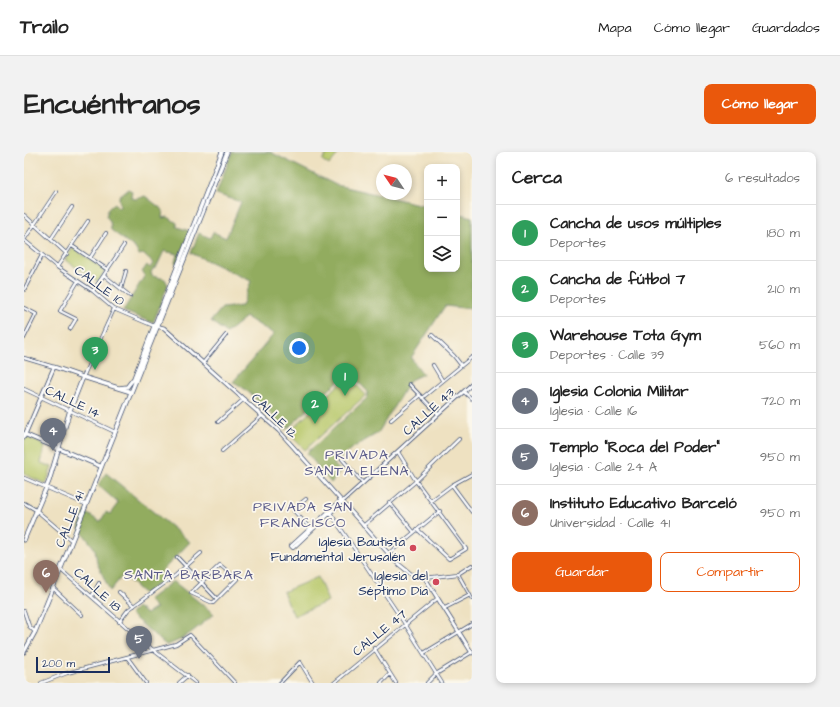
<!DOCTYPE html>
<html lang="es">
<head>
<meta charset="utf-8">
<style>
  body { margin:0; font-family:"Architects Daughter",sans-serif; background:#f2f2f2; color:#222 }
  .controls { position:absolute; right:12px; top:12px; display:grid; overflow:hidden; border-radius:8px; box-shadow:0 2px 6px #0003 }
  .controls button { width:36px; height:36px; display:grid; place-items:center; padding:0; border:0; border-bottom:1px solid #e0e0e0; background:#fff; color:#222; font:20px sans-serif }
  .compass { position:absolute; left:352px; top:12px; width:36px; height:36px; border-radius:50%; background:#fff; box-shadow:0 2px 6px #0003; rotate:305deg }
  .scale { position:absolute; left:12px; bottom:10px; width:74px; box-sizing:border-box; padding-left:4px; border:2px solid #1b2f5e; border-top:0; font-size:11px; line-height:14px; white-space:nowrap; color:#1b2f5e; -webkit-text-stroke:3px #fbf7ec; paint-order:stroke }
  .you { position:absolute; left:275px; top:196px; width:14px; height:14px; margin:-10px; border:3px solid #fff; border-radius:50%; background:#1a73e8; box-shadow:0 0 0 6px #1a73e833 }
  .badge { display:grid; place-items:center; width:26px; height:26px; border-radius:50%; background:#ea580c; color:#fff; font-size:13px; font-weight:700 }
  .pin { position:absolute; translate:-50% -33px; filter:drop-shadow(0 1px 2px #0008) }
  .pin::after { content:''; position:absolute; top:21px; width:14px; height:12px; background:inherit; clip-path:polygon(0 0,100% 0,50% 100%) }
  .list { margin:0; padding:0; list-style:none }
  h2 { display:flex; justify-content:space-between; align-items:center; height:52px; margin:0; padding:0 16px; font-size:17px }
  h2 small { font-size:13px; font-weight:400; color:#767676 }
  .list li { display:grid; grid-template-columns:26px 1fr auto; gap:12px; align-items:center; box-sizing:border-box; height:56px; padding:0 16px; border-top:1px solid #e0e0e0 }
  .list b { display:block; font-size:15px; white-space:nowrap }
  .list p { margin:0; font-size:13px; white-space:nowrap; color:#767676 }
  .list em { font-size:13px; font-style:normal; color:#767676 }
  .actions { display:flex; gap:8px; padding:12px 16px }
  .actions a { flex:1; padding:9px 0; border:1px solid #ea580c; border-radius:8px; text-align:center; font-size:14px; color:#ea580c }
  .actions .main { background:#ea580c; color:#fff }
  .icon { flex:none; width:22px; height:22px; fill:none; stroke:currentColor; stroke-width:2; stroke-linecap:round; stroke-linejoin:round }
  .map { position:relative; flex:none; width:448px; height:531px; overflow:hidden; border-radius:8px }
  header { display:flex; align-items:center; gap:24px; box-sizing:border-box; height:56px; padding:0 20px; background:#fff; border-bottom:1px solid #e0e0e0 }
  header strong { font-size:19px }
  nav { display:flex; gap:22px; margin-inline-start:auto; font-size:14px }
  .intro { display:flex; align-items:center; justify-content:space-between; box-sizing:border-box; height:96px; padding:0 24px }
  h1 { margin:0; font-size:28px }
  .button { padding:10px 18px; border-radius:8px; background:#ea580c; color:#fff; font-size:14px; font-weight:700 }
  main { display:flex; gap:24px; padding:0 24px }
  aside { flex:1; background:#fff; border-radius:8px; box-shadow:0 2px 6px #0003 }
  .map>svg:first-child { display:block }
  .green { fill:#b8c86b; stroke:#6a7c64 }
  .forest { fill:#92ac5f; stroke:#566e5e }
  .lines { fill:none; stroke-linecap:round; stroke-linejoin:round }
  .minor-casing { stroke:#3b4a6d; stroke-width:4 }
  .tertiary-casing { stroke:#3b4a6d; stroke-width:4.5 }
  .secondary-casing { stroke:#3b4a6d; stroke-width:5 }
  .minor { stroke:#fff; stroke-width:2.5 }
  .tertiary { stroke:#fff; stroke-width:3 }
  .secondary { stroke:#fff; stroke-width:3.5 }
  .poi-dot { fill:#d1495b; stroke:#fbf7ec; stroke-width:1.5 }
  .labels { text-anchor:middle; stroke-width:3.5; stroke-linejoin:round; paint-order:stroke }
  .street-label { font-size:13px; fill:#1b2f5e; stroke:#fbf7ec }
  .poi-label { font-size:13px; fill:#1b2f5e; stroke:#fbf7ec; text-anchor:end }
  .neighbourhood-label { font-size:14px; letter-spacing:1px; fill:#595a89; stroke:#fbf7ec }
</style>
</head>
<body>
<header>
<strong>Trailo</strong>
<nav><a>Mapa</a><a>Cómo llegar</a><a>Guardados</a></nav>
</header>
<div class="intro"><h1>Encuéntranos</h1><a class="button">Cómo llegar</a></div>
<main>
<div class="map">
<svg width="448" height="531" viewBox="0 0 448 531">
  <rect width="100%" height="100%" fill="#fbf7ec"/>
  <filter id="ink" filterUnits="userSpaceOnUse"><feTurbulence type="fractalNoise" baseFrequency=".025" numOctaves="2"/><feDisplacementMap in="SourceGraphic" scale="8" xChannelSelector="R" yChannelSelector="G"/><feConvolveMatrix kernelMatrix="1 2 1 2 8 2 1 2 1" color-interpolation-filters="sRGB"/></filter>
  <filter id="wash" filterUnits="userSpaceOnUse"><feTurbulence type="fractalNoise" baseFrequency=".012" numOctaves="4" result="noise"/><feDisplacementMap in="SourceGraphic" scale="16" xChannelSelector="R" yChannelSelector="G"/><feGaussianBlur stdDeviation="0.9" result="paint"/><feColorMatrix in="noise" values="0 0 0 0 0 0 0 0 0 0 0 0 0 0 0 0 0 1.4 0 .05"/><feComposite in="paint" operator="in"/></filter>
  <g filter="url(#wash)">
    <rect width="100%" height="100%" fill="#eee1c1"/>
    <path class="green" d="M305,0H316L305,13L298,8Z
      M49,96L81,118L75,130L41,108Z
      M324,224L342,243L281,298L264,281Z
      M2,284L21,294L17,311L28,315L22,332L0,322V290Z
      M294,425L304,449L270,464L259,440Z"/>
    <path class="forest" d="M208,0H246L312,33L403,54V117H433V61L448,65V157L421,154L387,206L399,222L386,228L354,281L330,295L310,312L316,319L307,331L283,301L343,246L344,240L326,221L322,222L262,278C251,266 223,235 209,230L250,182L222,165L202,181L187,169L198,156L218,154L227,129L167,101L175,81L186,86L189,80L202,86L217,50L192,42Z
      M104,37L108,39L107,46L112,47L121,44L139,58L138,66L144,65L153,71V75L166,79L153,111H151L153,102L140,99L132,116H130L127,120L128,124L141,127L144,133L129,171L99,159L121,123L118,120L123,113L126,116L129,111L119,102L115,103L111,96L87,78L86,69L82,64L85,56L91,51L93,55H96L95,44Z
      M82,321L166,390L137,420L143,426L120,442L99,423L86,439L73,411L71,397L55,376L61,360L76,370L82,360L86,362L94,351L74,333Z
      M149,429L190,462C175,474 160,489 142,493L106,462L113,455L122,462L132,456L124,448Z"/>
  </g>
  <g filter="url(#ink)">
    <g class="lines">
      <g class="minor-casing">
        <path id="minor" d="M0,63L43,102
          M27,87L48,55
          M0,88L33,115L69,139L90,157L130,174
          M0,88L32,40
          M48,94L84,118
          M66,106L82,81
          M33,115L64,69
          M81,124L106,144
          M97,137L102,119
          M0,138L18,103
          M69,139L100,93
          M0,156L12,162L0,186
          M46,177L52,167L36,159L54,129
          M408,183L430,204L437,213
          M0,206L30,215
          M179,211L202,183
          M409,213L418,228
          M59,225L90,157
          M385,232L414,262
          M0,237L91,280
          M440,240L448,247
          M398,246L448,205
          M367,268L396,243
          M194,270L220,247
          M198,299L238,264
          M374,300L392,329L442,397L425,407L393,377
          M318,307L339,331
          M0,326L61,352
          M428,333L448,360
          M282,347L271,356L270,359L286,376
          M408,348L428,333L448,322
          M316,349L267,394L269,396L318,350
          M365,350L389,379
          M0,351L12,358L47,388
          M305,359L381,472L418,531
          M339,374L392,329L435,287
          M364,402L416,359
          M153,405L193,447
          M196,413L213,427L189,451L167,441Z
          M37,418L129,498L172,531
          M434,422L448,447
          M401,426L434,422L448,413
          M29,436L58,463
          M95,440L110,454
          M68,444L75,431
          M421,456L446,443
          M0,459L5,474L11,480
          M95,470L104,458L152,423L177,401
          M350,496L372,531
          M400,501L448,472
          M103,505L122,531
          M17,531L43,521L152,492L166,483L211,531
          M155,531L164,523
          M256,531L276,510L289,531
          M310,531L414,446
          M357,531L365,523
          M403,531L412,522L448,500"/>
      </g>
      <g class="tertiary-casing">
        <path id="tertiary" d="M132,174L140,176L255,279L372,410L387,422L401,426L448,501
          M0,285L30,215L59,225
          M318,350L448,232"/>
      </g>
      <g class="secondary-casing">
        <path id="secondary" d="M95,236L103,235L110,226L198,0
          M0,282L76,314
          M0,388L25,329L46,258L59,225L107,240
          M0,500L11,480L29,436L203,0"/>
      </g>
      <use href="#minor" class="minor"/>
      <use href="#tertiary" class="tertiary"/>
      <use href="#secondary" class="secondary"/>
    </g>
  </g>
  <g class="poi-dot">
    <circle cx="389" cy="396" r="4"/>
    <circle cx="412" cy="430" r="4"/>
  </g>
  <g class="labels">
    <g class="street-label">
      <text transform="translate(76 133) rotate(36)" y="5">CALLE 10</text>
      <text transform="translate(49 249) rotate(25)" y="5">CALLE 14</text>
      <text transform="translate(404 259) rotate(-42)" y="5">CALLE 43</text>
      <text transform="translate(251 263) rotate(44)" y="5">CALLE 12</text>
      <text transform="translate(45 367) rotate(-69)" y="5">CALLE 41</text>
      <text transform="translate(74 437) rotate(42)" y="5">CALLE 18</text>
      <text transform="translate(355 480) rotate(-39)" y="5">CALLE 47</text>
    </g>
    <g class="poi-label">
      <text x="381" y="394">Iglesia Bautista<tspan x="381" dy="15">Fundamental Jerusalén</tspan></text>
      <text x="404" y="428">Iglesia del<tspan x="404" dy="15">Séptimo Día</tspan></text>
    </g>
    <g class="neighbourhood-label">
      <text x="333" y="307">PRIVADA<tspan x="333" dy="16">SANTA ELENA</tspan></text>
      <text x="279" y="359">PRIVADA SAN<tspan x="279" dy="16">FRANCISCO</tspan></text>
      <text x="165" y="427">SANTA BARBARA</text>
    </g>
  </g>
</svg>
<div class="controls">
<button>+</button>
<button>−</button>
<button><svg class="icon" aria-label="layers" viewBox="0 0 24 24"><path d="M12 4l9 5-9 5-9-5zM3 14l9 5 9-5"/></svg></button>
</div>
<svg class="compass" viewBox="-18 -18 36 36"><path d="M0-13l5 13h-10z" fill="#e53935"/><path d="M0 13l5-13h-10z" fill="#767676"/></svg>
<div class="scale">200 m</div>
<div class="you"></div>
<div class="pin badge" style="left:321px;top:244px;background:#2e9e5b">1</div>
<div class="pin badge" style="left:291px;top:272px;background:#2e9e5b">2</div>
<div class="pin badge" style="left:71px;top:218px;background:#2e9e5b">3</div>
<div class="pin badge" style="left:29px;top:299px;background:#6b7280">4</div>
<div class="pin badge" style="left:115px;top:507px;background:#6b7280">5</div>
<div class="pin badge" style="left:22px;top:441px;background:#8d6e63">6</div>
</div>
<aside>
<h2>Cerca<small>6 resultados</small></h2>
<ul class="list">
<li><span class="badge" style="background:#2e9e5b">1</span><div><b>Cancha de usos múltiples</b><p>Deportes</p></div><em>180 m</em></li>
<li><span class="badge" style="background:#2e9e5b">2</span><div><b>Cancha de fútbol 7</b><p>Deportes</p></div><em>210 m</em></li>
<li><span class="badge" style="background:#2e9e5b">3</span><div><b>Warehouse Tota Gym</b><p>Deportes · Calle 39</p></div><em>560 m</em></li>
<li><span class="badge" style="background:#6b7280">4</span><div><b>Iglesia Colonia Militar</b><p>Iglesia · Calle 16</p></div><em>720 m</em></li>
<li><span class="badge" style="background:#6b7280">5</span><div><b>Templo &quot;Roca del Poder&quot;</b><p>Iglesia · Calle 24 A</p></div><em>950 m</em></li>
<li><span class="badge" style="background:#8d6e63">6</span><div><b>Instituto Educativo Barceló</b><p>Universidad · Calle 41</p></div><em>950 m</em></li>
</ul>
<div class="actions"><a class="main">Guardar</a><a>Compartir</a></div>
</aside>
</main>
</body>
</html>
